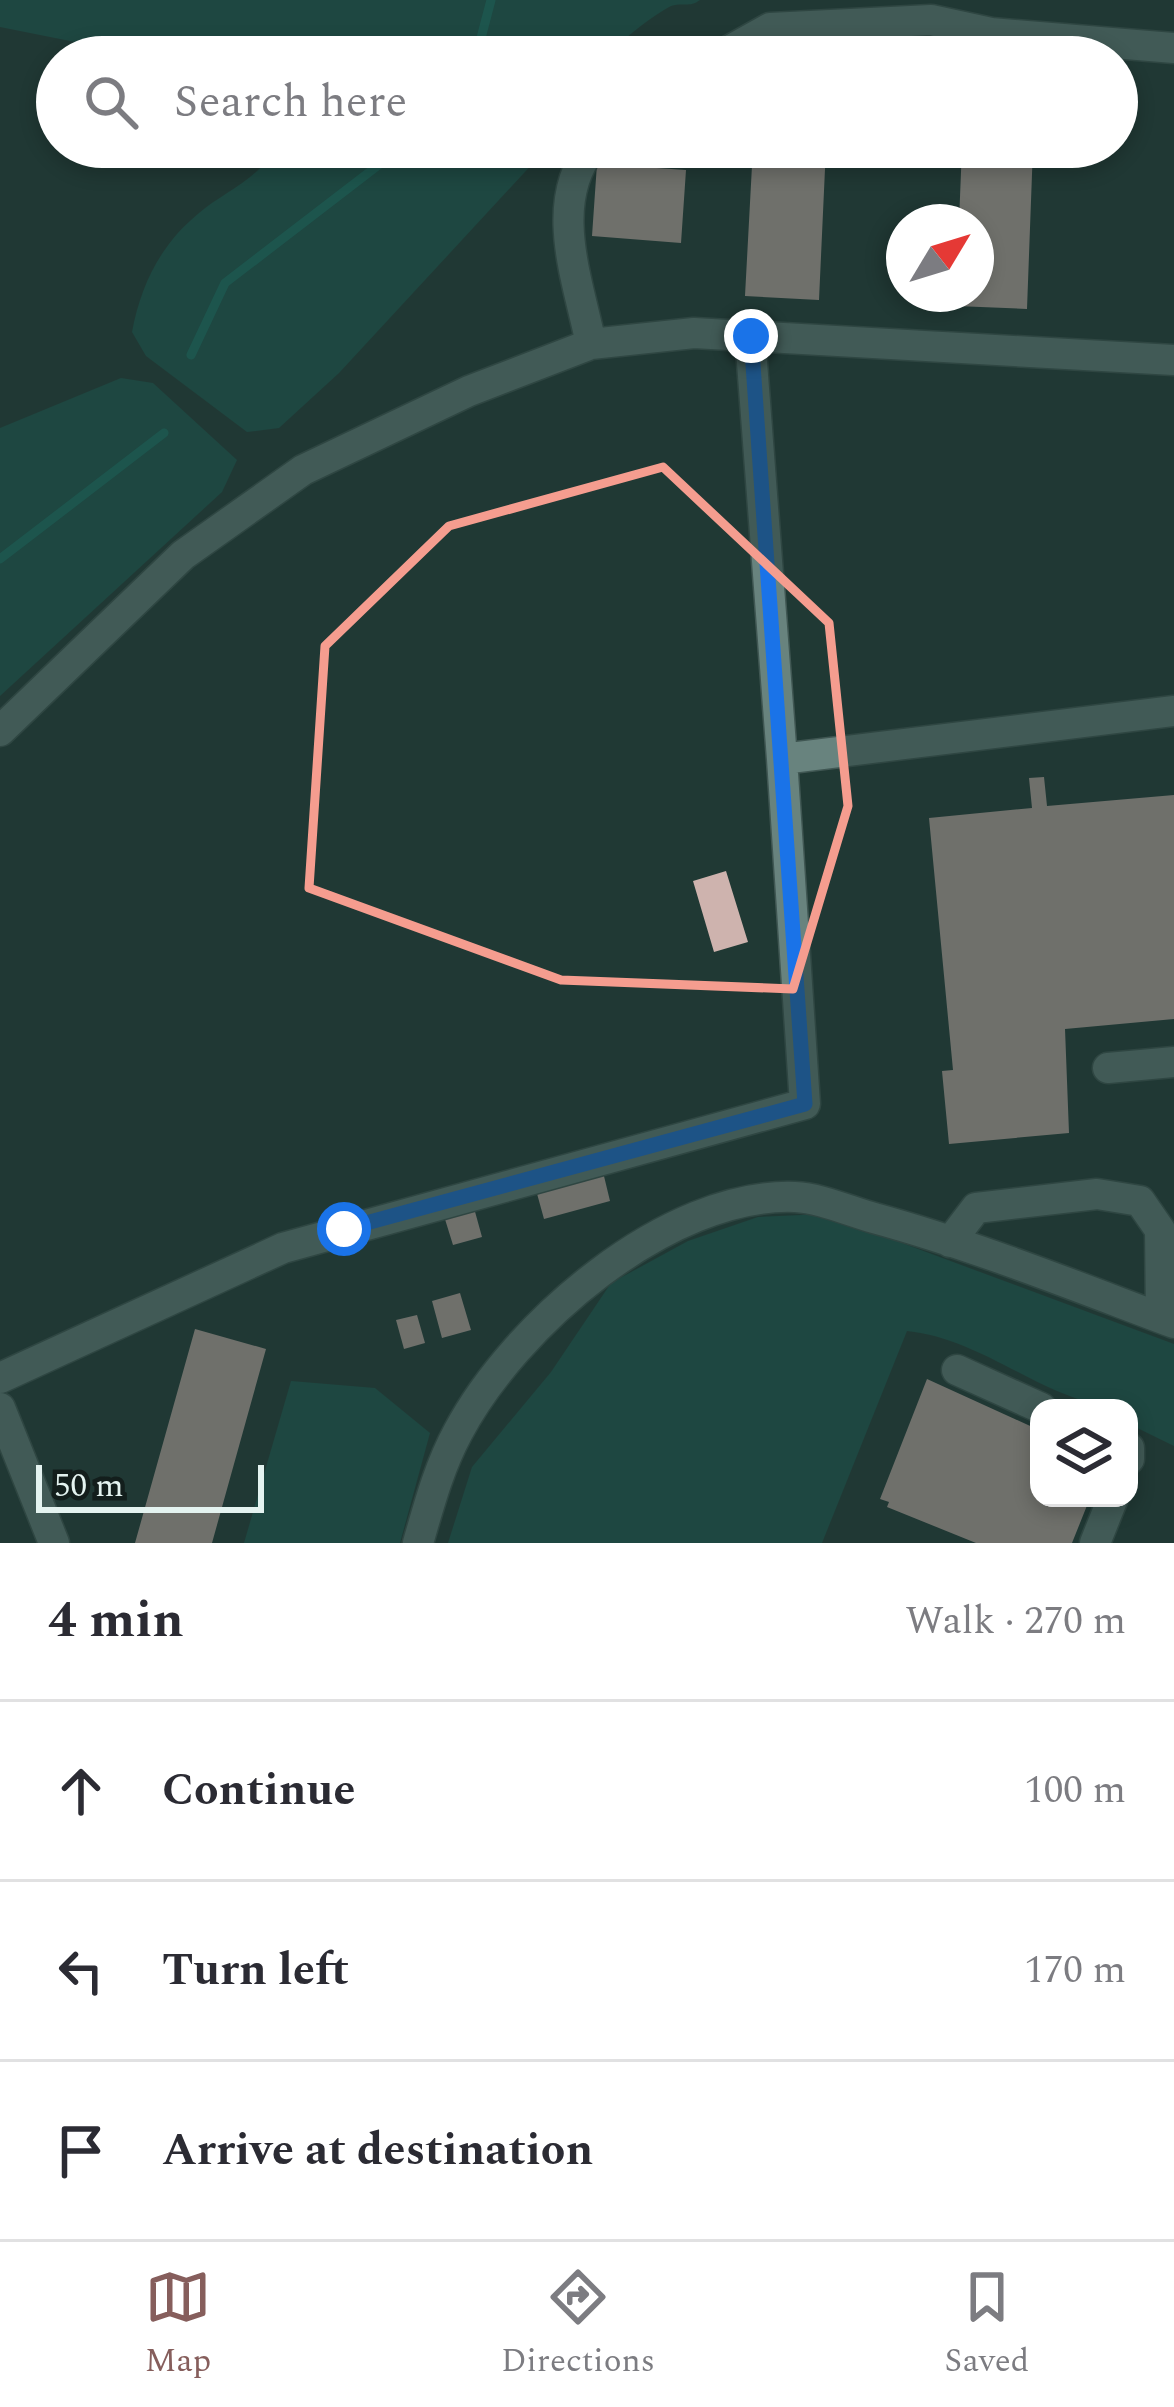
<!DOCTYPE html>
<html lang="en">
<head>
<meta charset="utf-8">
<style>
  body { margin:0; font-family:Spectral,serif; background:#f2f2f3; color:#2b2b33 }
  .controls { position:absolute; right:36px; bottom:36px; display:grid; overflow:hidden; border-radius:24px; box-shadow:0 6px 18px #0003 }
  .controls button { width:108px; height:108px; display:grid; place-items:center; padding:0; border:0; border-bottom:3px solid #e1e1e2; background:#fff; color:#2b2b33; font:60px sans-serif }
  .compass { position:absolute; left:886px; top:204px; width:108px; height:108px; border-radius:50%; background:#fff; box-shadow:0 6px 18px #0003; rotate:52deg }
  .scale { position:absolute; left:36px; bottom:30px; width:228px; box-sizing:border-box; padding-left:12px; border:6px solid #e4f3f0; border-top:0; font-size:33px; line-height:42px; white-space:nowrap; color:#e4f3f0; -webkit-text-stroke:9px #131e1c; paint-order:stroke }
  .stop { position:absolute; width:36px; height:36px; margin:-27px; border:9px solid #1a73e8; border-radius:50%; background:#fff }
  .stop.end { background:#1a73e8; border-color:#fff; box-shadow:0 3px 12px #0008 }
  .list { margin:0; padding:0; list-style:none }
  h2 { display:flex; justify-content:space-between; align-items:center; height:156px; margin:0; padding:0 48px; font-size:51px }
  h2 small { font-size:39px; font-weight:400; color:#7c7c81 }
  .list li { display:grid; grid-template-columns:78px 1fr auto; gap:36px; align-items:center; box-sizing:border-box; height:180px; padding:0 48px; border-top:3px solid #e1e1e2 }
  .list b { display:block; font-size:45px; white-space:nowrap }
  .list em { font-size:39px; font-style:normal; color:#7c7c81 }
  .icon { flex:none; width:66px; height:66px; fill:none; stroke:currentColor; stroke-width:2; stroke-linecap:round; stroke-linejoin:round }
  .map { position:relative; flex:none; width:1174px; height:1543px; overflow:hidden }
  .search { position:absolute; background:#fff; box-shadow:0 6px 18px #0003; left:36px; right:36px; top:36px; height:132px; display:flex; align-items:center; gap:30px; box-sizing:border-box; padding:0 42px; border-radius:66px; color:#7c7c81; font-size:45px }
  .sheet { height:696px; background:#fff }
  nav { display:flex; justify-content:space-around; align-items:center; box-sizing:border-box; height:168px; border-top:3px solid #e1e1e2; background:#fff; font-size:33px; color:#7c7c81 }
  nav a { display:grid; justify-items:center; gap:6px }
  nav .on { color:#865e5c }
  .map>svg:first-child { display:block }
  .green { fill:#1b5950 }
  .lines { fill:none; stroke-linecap:round; stroke-linejoin:round }
  .stream { stroke:#19796c; stroke-width:9 }
  .building { fill:#ceb3ae }
  .minor-casing { stroke:#405753; stroke-width:33 }
  .minor { stroke:#68837e; stroke-width:30 }
  .route { stroke:#1a73e8; stroke-width:15 }
  .marked { fill:none; stroke:#f59d8f; stroke-width:9; stroke-linejoin:round }
</style>
</head>
<body>
<div class="map">
<svg width="1174" height="1543" viewBox="0 0 1174 1543">
  <rect width="100%" height="100%" fill="#203934"/>
  <path class="green" d="M0,0H700C689,8 683,2 671,6C658,12 614,45 607,57H235L165,43L85,44L0,27Z
    M275,147H548L339,373L279,428L247,432L146,356L132,332C141,284 161,244 199,213C225,191 260,179 275,147Z
    M121,378L153,383L237,460L222,492L0,696V428Z
    M824,1214L1174,1344V1446L1129,1424V1408C1050,1408 988,1339 907,1331L822,1543H448L472,1467L551,1372L611,1283L688,1241L758,1217Z
    M291,1381L375,1388L430,1433L400,1543H244Z"/>
  <g class="lines">
    <path class="stream" d="M476,57L491,0
      M191,355L225,283L402,147
      M0,559L164,433"/>
  </g>
  <path class="building" d="M758,40L831,44V57H757Z
    M753,147H826L819,300L745,296Z
    M962,147H1033L1027,309L956,306V294H976V222H959Z
    M597,164L686,170L681,243L592,236Z
    M1044,777L1047,806L1174,795V1019L1065,1029L1069,1133L949,1144L942,1071L953,1070L929,818L1032,808L1029,778Z
    M726,871L748,942L714,952L693,881Z
    M603,1172L610,1201L544,1219L536,1190Z
    M474,1208L482,1237L453,1245L444,1216Z
    M460,1293L471,1330L442,1338L432,1301Z
    M417,1315L425,1343L404,1349L396,1320Z
    M195,1329L266,1349L212,1543H135Z
    M927,1379L1039,1430V1498H1090L1072,1543H976L887,1507L889,1502L880,1499Z"/>
  <g class="lines">
    <g class="minor-casing">
      <path id="minor" d="M718,57L770,28L931,20L991,33L1174,48
        M750,336L782,759
        M591,344C578,280 547,203 592,147
        M0,731L183,555L303,470L469,391L591,344L694,333L1174,360
        M1108,1068L1174,1062
        M950,1242L976,1208L1097,1194L1140,1201L1160,1230L1161,1318
        M957,1370L1041,1408
        M0,1378L283,1248L805,1104L782,759L1174,711
        M0,1408L54,1543
        M1129,1448V1459
        M418,1543C429,1505 439,1467 458,1432C514,1326 667,1192 795,1197C820,1198 849,1211 874,1218C976,1246 1075,1286 1174,1323
        M1095,1543L1113,1498"/>
    </g>
    <use href="#minor" class="minor"/>
  </g>
  <g class="lines">
    <path class="route" d="M344,1229L805,1104L751,336"/>
  </g>
  <path d="M0 0H1174V1543H0ZM663,467L829,623L848,806L793,989L561,980L309,888L325,646L449,526Z" fill="#203934" fill-opacity=".55" fill-rule="evenodd"/>
  <path class="marked" d="M663,467L829,623L848,806L793,989L561,980L309,888L325,646L449,526Z"/>
</svg>
<div class="controls">
<button><svg class="icon" aria-label="layers" viewBox="0 0 24 24"><path d="M12 4l9 5-9 5-9-5zM3 14l9 5 9-5"/></svg></button>
</div>
<svg class="compass" viewBox="-18 -18 36 36"><path d="M0-13l5 13h-10z" fill="#e53935"/><path d="M0 13l5-13h-10z" fill="#7c7c81"/></svg>
<div class="scale">50 m</div>
<div class="stop" style="left:344px;top:1229px"></div>
<div class="stop end" style="left:751px;top:336px"></div>
<div class="search"><svg class="icon" aria-label="search" viewBox="0 0 24 24"><circle cx="10" cy="10" r="6"/><path d="M15 15l6 6"/></svg>Search here</div>
</div>
<section class="sheet">
<h2>4 min<small>Walk · 270 m</small></h2>
<ul class="list">
<li><svg class="icon" aria-label="ahead" viewBox="0 0 24 24"><path d="M12 20V5M6 11l6-6 6 6"/></svg><div><b>Continue</b></div><em>100 m</em></li>
<li><svg class="icon" aria-label="left" viewBox="0 0 24 24"><path d="M17 20v-9H6M10 6l-5 5 5 5"/></svg><div><b>Turn left</b></div><em>170 m</em></li>
<li><svg class="icon" aria-label="arrive" viewBox="0 0 24 24"><path d="M6 21V4h12l-3 4 3 4H6"/></svg><div><b>Arrive at destination</b></div></li>
</ul>
</section>
<nav>
<a class="on"><svg class="icon" aria-label="map" viewBox="0 0 24 24"><path d="M3 6l6-2 6 2 6-2v14l-6 2-6-2-6 2zM9 4v14M15 6v14"/></svg>Map</a>
<a><svg class="icon" aria-label="directions" viewBox="0 0 24 24"><path d="M12 3l9 9-9 9-9-9zM9 14v-3h6M13 9l2 2-2 2"/></svg>Directions</a>
<a><svg class="icon" aria-label="saved" viewBox="0 0 24 24"><path d="M7 4h10v16l-5-4-5 4z"/></svg>Saved</a>
</nav>
</body>
</html>
